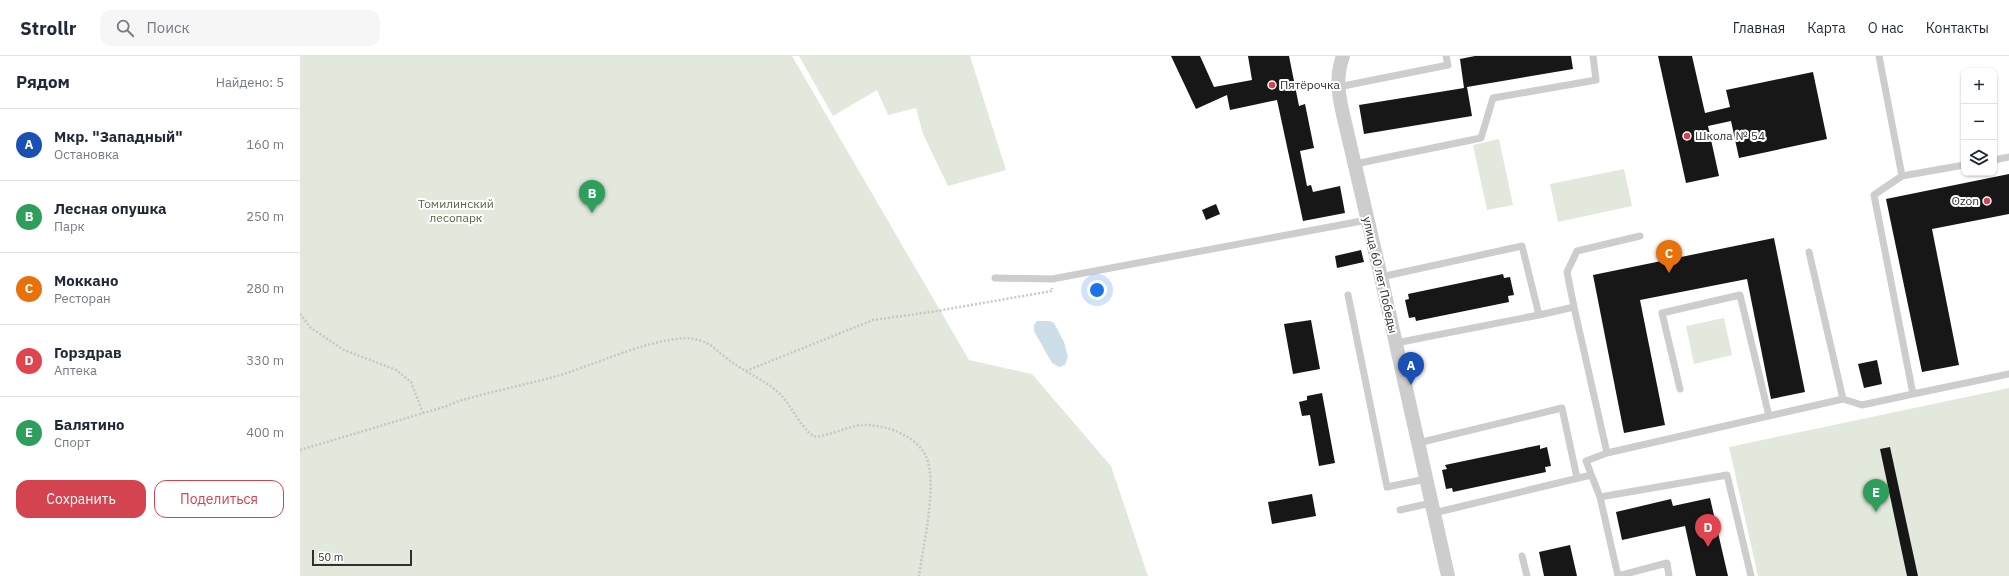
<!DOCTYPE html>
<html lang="ru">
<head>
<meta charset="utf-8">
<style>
  body { margin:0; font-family:"IBM Plex Sans",sans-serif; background:#f6f6f7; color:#1f2937 }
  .controls { position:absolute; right:12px; top:12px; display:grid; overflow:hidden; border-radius:8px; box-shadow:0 1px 3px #0004 }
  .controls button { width:36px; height:36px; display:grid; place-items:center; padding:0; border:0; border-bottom:1px solid #e0e1e3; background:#fff; color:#1f2937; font:20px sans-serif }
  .scale { position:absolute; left:12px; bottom:10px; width:100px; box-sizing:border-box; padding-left:4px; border:2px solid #303030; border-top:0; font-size:11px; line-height:14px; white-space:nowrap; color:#303030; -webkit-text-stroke:3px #fff; paint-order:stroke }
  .you { position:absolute; left:797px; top:234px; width:14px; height:14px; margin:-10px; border:3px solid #fff; border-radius:50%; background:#1a73e8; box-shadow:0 0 0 6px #1a73e833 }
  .badge { display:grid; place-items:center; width:26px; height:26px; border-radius:50%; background:#d44450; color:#fff; font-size:13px; font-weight:700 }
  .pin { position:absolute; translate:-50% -33px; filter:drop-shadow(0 1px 2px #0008) }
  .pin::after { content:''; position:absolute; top:21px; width:14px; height:12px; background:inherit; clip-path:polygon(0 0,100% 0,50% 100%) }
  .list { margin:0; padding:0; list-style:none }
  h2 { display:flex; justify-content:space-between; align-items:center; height:52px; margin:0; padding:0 16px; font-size:17px }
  h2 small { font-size:13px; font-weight:400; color:#747a83 }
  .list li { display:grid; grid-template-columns:26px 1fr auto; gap:12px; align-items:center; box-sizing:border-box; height:72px; padding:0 16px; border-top:1px solid #e0e1e3 }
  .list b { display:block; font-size:15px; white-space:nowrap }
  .list p { margin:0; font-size:13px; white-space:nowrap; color:#747a83 }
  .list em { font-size:13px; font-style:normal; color:#747a83 }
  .actions { display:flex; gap:8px; padding:12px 16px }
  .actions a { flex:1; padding:9px 0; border:1px solid #d44450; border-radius:12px; text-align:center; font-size:14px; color:#d44450 }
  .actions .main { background:#d44450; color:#fff }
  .icon { flex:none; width:22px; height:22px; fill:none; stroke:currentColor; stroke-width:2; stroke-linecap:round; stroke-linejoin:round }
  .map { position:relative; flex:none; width:1709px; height:520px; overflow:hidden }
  header { display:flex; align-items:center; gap:24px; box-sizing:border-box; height:56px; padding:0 20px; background:#fff; border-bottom:1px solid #e0e1e3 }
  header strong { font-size:19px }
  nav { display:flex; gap:22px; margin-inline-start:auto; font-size:14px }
  .search { width:280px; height:36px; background:#f6f6f7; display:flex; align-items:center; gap:10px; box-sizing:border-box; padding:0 14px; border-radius:12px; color:#747a83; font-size:15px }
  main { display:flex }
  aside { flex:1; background:#fff }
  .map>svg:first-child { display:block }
  .green { fill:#e3e8dc }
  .water { fill:#cddee9 }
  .building { fill:#171717 }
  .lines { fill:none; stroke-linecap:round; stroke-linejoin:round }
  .path { stroke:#c7c7c7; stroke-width:2.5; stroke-dasharray:2 2; stroke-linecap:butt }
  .service { stroke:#cdcdcd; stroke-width:7 }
  .minor { stroke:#cdcdcd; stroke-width:14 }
  .poi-dot { fill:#d44450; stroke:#fff; stroke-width:1.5 }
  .labels { text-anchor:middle; stroke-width:4; stroke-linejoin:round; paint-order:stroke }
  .poi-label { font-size:12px; fill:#303030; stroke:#fff; text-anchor:start }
  .park-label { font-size:12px; fill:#536741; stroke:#fff }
  .street-label { font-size:12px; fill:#303030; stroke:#fff }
</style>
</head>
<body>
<header>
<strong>Strollr</strong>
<div class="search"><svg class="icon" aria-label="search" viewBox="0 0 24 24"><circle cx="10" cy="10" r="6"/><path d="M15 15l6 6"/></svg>Поиск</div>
<nav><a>Главная</a><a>Карта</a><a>О нас</a><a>Контакты</a></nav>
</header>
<main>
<aside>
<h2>Рядом<small>Найдено: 5</small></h2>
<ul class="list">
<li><span class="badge" style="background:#1a4fb4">A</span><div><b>Мкр. &quot;Западный&quot;</b><p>Остановка</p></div><em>160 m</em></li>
<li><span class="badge" style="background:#2e9e5b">B</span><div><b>Лесная опушка</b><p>Парк</p></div><em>250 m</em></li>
<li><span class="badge" style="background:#e8710a">C</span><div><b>Моккано</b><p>Ресторан</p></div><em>280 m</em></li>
<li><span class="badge" style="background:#e0444e">D</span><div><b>Горздрав</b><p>Аптека</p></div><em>330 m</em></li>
<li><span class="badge" style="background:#2e9e5b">E</span><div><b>Балятино</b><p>Спорт</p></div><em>400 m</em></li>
</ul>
<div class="actions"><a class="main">Сохранить</a><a>Поделиться</a></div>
</aside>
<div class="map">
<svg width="1709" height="520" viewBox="0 0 1709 520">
  <rect width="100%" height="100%" fill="#fff"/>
  <path class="green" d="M0,0H492L669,304L732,318L811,410L848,520H0Z
    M499,0H670L706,114L648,130L623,78L616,52L588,59L577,34L533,60Z
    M1199,83L1213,149L1187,154L1173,89Z
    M1324,113L1332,150L1258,166L1250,128Z
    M1424,262L1432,299L1394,308L1386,270Z
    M1709,332V520H1458L1429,391Z"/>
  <path class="water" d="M737,265H750L754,267L764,286L768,301L765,309L759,311L752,307L734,275V269Z"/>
  <path class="building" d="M871,0H900L914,31L952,24L948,0H989L999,50L1005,48L1014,92L1000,95L1007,130L1011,129L1013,136L1040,130L1045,157L1003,165L977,44L930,54L927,39L896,53Z
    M1175,0H1271L1273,13L1167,31L1172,60L1064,78L1059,49L1164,32L1160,3Z
    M1358,0H1392L1405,57L1430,51L1426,34L1513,16L1527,83L1439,102L1431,65L1408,70L1419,120L1386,127Z
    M1709,118V158L1632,173L1659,309L1622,316L1586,143Z
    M916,148L920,158L906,164L902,154Z
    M1474,182L1505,336L1471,343L1447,223L1340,244L1365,369L1324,377L1293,219Z
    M1061,194L1064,206L1037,212L1035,200Z
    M1203,218L1204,222L1210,221L1214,239L1208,240L1209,246L1116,265L1115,261L1109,262L1105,244L1109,243L1108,238Z
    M1011,264L1020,313L993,318L984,268Z
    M1577,304L1582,328L1564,332L1558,308Z
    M1022,337L1035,407L1019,410L1010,359L1002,360L999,346L1007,344V340Z
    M1240,389V393L1247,391L1251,410L1245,411L1246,416L1153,436L1152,432L1146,433L1142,414L1147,413L1145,409Z
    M1590,391L1618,520H1607L1580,393Z
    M1012,438L1016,460L972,468L968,446Z
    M1410,442L1428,520H1396L1385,470L1322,484L1316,456L1371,443L1373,450Z
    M1270,489L1277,520H1244L1239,496Z"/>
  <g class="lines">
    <path class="path" d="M0,258L11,272L44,294L96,314L111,326L123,357
      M446,315L573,264L631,256L752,235V232
      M0,394L147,350L156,346C189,336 224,329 257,320C295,309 336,288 376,283C389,281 402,283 413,291C420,297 428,304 436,309C451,319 470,327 482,340C490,349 505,377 514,380C521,383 549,370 561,369C583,368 615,378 626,400C638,427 623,490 619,520"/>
    <path class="service" d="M1579,0L1602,120L1574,139L1613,338L1709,318
      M1038,31L1148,9L1146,0
      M1694,104L1709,101
      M1055,108L1181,82L1193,42L1296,24L1293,0
      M1602,120L1664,109
      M1081,221L1222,190L1239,259L1274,251L1307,397L1286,405L1300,441L1318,520L1367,507L1369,520
      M695,222L752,223L1067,164
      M1048,239L1087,431L1126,423
      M1274,251L1267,216L1277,195L1340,180
      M1096,287L1239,259
      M1380,333L1362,257L1440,239L1469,360
      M1543,343L1562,349L1613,338
      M1118,387L1262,352L1277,422
      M1307,397L1543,343L1509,196
      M1300,441L1427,419L1451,520
      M1100,454L1131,447
      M1134,457L1291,419
      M1222,500L1227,520"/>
    <path class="minor" d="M1043,0C1036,19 1038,35 1042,54L1081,221L1148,520"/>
  </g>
  <g class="poi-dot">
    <circle cx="972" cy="29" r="4"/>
    <circle cx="1387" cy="80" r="4"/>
    <circle cx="1687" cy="145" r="4"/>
  </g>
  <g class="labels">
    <g class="poi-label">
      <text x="980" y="33">Пятёрочка</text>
      <text x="1395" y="84">Школа № 54</text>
      <text x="1679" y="149" text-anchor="end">Ozon</text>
    </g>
    <g class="park-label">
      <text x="156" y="152">Томилинский<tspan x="156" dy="14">лесопарк</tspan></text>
    </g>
    <g class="street-label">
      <text transform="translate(1080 219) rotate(77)" y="4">улица 60 лет Победы</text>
    </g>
  </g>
</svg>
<div class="controls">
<button>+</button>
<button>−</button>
<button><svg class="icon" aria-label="layers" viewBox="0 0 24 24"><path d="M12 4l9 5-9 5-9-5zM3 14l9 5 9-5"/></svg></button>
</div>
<div class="scale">50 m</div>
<div class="you"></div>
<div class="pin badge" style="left:1111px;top:329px;background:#1a4fb4">A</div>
<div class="pin badge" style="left:292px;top:157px;background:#2e9e5b">B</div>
<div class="pin badge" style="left:1369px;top:217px;background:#e8710a">C</div>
<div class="pin badge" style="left:1408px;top:491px;background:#e0444e">D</div>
<div class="pin badge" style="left:1576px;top:456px;background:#2e9e5b">E</div>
</div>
</main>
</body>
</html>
